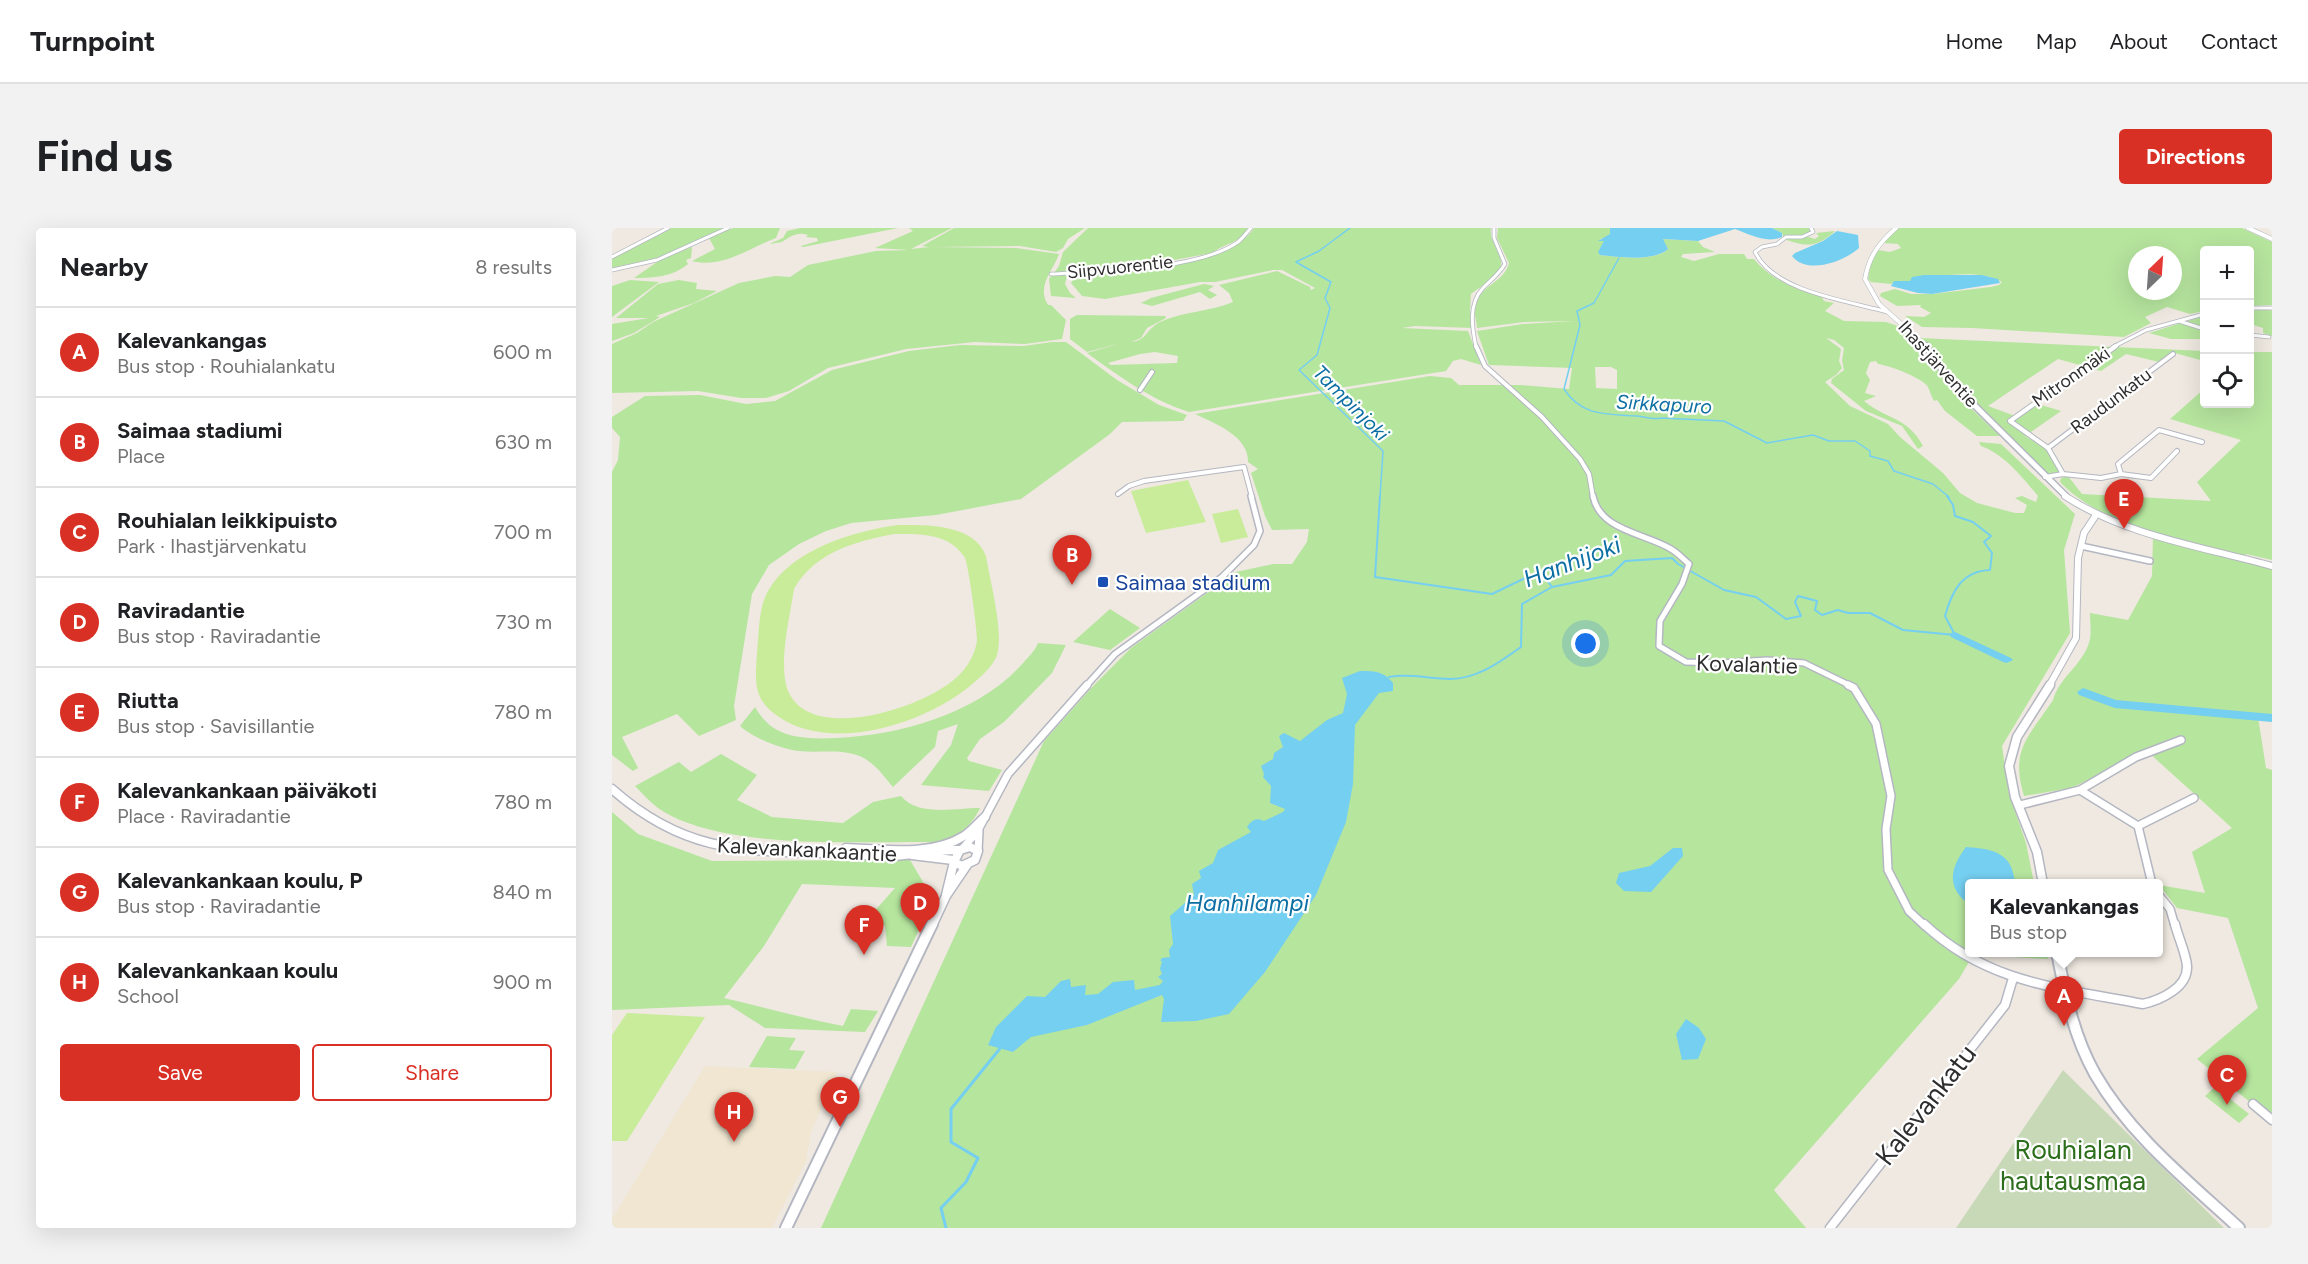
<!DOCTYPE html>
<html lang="en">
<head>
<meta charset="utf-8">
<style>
  body { margin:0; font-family:Figtree,sans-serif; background:#f2f2f2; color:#202124 }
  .controls { position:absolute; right:18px; top:18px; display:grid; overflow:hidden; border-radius:6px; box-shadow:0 6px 24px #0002 }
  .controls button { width:54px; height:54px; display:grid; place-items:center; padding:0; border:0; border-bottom:2px solid #e0e0e0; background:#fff; color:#202124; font:30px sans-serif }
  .compass { position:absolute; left:1516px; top:18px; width:54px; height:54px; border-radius:50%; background:#fff; box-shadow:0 6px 24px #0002; rotate:25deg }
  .you { position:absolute; left:974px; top:416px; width:21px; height:21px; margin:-15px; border:4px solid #fff; border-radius:50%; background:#1a73e8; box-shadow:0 0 0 9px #1a73e833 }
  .badge { display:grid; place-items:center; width:39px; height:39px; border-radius:50%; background:#d93025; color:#fff; font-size:20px; font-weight:700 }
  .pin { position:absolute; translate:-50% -50px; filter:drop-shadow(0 2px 3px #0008) }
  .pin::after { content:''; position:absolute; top:32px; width:21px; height:18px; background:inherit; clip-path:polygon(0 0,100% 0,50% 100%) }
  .popup { position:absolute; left:1353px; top:651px; width:198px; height:78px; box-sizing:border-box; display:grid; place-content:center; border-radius:6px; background:#fff; filter:drop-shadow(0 2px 4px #0005); font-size:20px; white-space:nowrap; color:#757577 }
  .popup b { font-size:22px; color:#202124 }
  .popup::after { content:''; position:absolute; left:50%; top:100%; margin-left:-12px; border:12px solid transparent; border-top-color:#fff }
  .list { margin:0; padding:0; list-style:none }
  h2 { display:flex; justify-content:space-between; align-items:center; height:78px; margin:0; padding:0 24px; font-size:26px }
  h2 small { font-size:20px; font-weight:400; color:#757577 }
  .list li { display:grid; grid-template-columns:39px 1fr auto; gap:18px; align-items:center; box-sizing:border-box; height:90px; padding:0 24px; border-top:2px solid #e0e0e0 }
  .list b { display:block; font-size:22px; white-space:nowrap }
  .list p { margin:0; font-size:20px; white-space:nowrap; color:#757577 }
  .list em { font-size:20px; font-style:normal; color:#757577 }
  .actions { display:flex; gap:12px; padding:18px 24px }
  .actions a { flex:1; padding:14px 0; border:2px solid #d93025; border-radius:6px; text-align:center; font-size:21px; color:#d93025 }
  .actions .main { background:#d93025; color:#fff }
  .icon { flex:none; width:33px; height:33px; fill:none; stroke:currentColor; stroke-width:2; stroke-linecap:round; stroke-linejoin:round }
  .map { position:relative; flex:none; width:1660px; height:1000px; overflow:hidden; border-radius:6px }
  header { display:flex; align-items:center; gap:36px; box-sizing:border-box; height:84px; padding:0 30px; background:#fff; border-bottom:2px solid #e0e0e0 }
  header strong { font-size:28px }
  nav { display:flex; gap:33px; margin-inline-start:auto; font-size:21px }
  .intro { display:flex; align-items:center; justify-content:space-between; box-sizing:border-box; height:144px; padding:0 36px }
  h1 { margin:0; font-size:42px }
  .button { padding:15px 27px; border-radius:6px; background:#d93025; color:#fff; font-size:21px; font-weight:700 }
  main { display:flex; gap:36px; padding:0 36px }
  aside { flex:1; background:#fff; border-radius:6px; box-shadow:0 6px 24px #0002 }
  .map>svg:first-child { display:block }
  .education { fill:#f0e6d1 }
  .green { fill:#b6e59e; fill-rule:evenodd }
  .cemetery { fill:#c8d9b8 }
  .pitch { fill:#c9ec9a; fill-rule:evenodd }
  .water { fill:#75cff0 }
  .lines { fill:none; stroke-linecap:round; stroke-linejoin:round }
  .stream-far2 { stroke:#75cff0; stroke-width:1.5 }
  .stream-far1 { stroke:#75cff0; stroke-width:2 }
  .stream { stroke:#75cff0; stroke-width:3 }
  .river { fill:#75cff0; fill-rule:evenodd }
  .minor-far4-casing { stroke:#b4b7c1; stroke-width:4.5 }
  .minor-far3-casing { stroke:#b4b7c1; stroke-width:6 }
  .minor-far2-casing { stroke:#b4b7c1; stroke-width:8 }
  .minor-far1-casing { stroke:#b4b7c1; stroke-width:10 }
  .minor-casing { stroke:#b4b7c1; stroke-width:11 }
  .tertiary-far4-casing { stroke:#b4b7c1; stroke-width:5 }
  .tertiary-far3-casing { stroke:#b4b7c1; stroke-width:8 }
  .tertiary-far2-casing { stroke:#b4b7c1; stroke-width:8 }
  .tertiary-far1-casing { stroke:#b4b7c1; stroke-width:11 }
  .tertiary-casing { stroke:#b4b7c1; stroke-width:14 }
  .minor-far4 { stroke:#fff; stroke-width:3 }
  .minor-far3 { stroke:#fff; stroke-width:4 }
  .minor-far2 { stroke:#fff; stroke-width:5 }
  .minor-far1 { stroke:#fff; stroke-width:7 }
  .minor { stroke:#fff; stroke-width:8 }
  .tertiary-far4 { stroke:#fff; stroke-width:4 }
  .tertiary-far3 { stroke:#fff; stroke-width:5 }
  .tertiary-far2 { stroke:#fff; stroke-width:6 }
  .tertiary-far1 { stroke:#fff; stroke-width:8 }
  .tertiary { stroke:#fff; stroke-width:10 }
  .transit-dot { fill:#1a4fb4; stroke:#fff; stroke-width:2 }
  .labels { text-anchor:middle; stroke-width:4.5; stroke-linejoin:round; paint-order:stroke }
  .far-street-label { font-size:18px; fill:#2e2e2e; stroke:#fff }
  .far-water-label { font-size:20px; font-style:italic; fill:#0d6fa3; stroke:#fff }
  .transit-label { font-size:22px; fill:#164399; stroke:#fff; text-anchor:start }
  .street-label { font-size:22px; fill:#2e2e2e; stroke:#fff }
  .water-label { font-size:24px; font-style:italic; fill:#0d6fa3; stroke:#fff }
  .near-street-label { font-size:27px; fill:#2e2e2e; stroke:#fff }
  .near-park-label { font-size:27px; fill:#2c6e1b; stroke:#fff }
</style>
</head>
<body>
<header>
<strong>Turnpoint</strong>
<nav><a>Home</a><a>Map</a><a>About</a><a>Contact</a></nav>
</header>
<div class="intro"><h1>Find us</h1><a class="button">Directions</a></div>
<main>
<aside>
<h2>Nearby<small>8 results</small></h2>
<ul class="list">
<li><span class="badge">A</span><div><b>Kalevankangas</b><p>Bus stop · Rouhialankatu</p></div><em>600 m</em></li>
<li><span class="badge">B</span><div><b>Saimaa stadiumi</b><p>Place</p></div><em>630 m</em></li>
<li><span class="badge">C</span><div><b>Rouhialan leikkipuisto</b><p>Park · Ihastjärvenkatu</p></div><em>700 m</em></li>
<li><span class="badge">D</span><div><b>Raviradantie</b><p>Bus stop · Raviradantie</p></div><em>730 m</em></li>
<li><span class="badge">E</span><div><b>Riutta</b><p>Bus stop · Savisillantie</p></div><em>780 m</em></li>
<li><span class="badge">F</span><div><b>Kalevankankaan päiväkoti</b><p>Place · Raviradantie</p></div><em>780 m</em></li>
<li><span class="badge">G</span><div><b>Kalevankankaan koulu, P</b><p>Bus stop · Raviradantie</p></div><em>840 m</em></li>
<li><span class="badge">H</span><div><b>Kalevankankaan koulu</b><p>School</p></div><em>900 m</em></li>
</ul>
<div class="actions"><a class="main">Save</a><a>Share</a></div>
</aside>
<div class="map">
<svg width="1660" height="1000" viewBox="0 0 1660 1000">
  <rect width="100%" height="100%" fill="#efe9e1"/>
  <path class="education" d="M93,838L225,844L199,904L194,933L160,1000H0V991Z"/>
  <path class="green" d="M59,0H113L45,30L0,40V30Z
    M121,0H168L164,10C137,20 110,41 80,33L103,21L97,10Z
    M188,0H286L191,19L189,18L206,13L205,10L194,9L196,7C186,3 177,9 170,14L157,16L171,10L175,3Z
    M297,0H340L299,21L317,19L310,18L342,0H473L456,11L451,20L444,24L408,18L320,19L404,20L447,26C441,43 424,58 436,77H439L454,92L450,111L413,116L363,114L294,121L216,140L177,163L154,170H129L86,163L0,165V116L25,105L41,94L127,55L163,48L178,49L196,37L264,23L297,22L263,20L301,3Z
    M476,0H636C631,14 611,16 600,25L519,40L442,45L447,38L451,24Z
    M642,0H879C876,16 897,30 886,45C881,53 867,59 859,66L858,82L861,100L803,98L790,100L856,103L869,137L849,131L841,133L834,143L577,184C539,172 507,148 475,125L509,115L475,124L458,111V91L465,87L553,88L554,90L535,100L529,110L519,114C536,112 533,102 548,94C571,83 598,84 621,74L617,65L607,57L665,43L698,59L699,62L703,60L670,42H661L603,54H588L493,71L470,68L459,55L464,45C504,42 620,37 642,0ZM543,124L566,128L565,135L499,137L496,135L528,126Z
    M886,0H998V6L995,10L987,11L993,13L988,27C1006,29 1043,34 1056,21L1050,11L1086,13L1091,19L1103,24L1071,26L1069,29L1082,33L1107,26H1132L1135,31H1142C1156,49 1185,64 1208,66L1212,73L1222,75L1213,83L1232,93L1274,94L1292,100L1317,127L1341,163L1388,208H1365L1333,183L1325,172L1322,173C1319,168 1318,163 1316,159C1311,150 1276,137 1266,136L1264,133L1258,134L1254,145L1258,152L1253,165L1264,168L1252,173C1275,192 1296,189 1311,218L1306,221L1290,198L1254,183L1219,155L1220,151L1232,142L1230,133L1232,120L1222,112L1214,110L1229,121L1227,133L1230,140L1224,147L1213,154L1238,178L1276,196L1288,209L1331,245L1348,265L1365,275L1403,285H1412L1415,277L1403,270L1410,268L1424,274L1426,268C1411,250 1392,226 1369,218L1367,214L1389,216L1463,286L1452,322L1458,405L1390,518L1397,566L1414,615L1422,655L1358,656V724L1435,725L1436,731L1361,727L1347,751L1162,962L1194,1000H209L432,513L482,457L519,420L624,344L661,336H680L695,314L697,301L660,302L653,288L639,245L646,241L636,234C637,208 602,195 583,186L818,148L839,150L847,157H909L957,161L960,140L877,137L865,103L911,96L962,93L912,94L865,100C865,94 862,87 863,81C865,57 892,56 897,35L885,10ZM983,139H999L1005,142V161L984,160Z
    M1160,0H1197L1200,4L1194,8L1203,11L1207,8L1204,5L1223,3C1205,20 1194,19 1172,11L1170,5Z
    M1287,0H1630L1660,14V77L1638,78V22H1592V83L1578,86L1555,79L1533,89L1539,95L1512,109L1360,100L1310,99L1293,88L1312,89L1319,85L1308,79L1309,77L1285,78L1268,68L1269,65L1283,61L1299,66H1320L1379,59L1387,57L1390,54C1368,40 1326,49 1300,51L1298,54L1282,53L1280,56L1259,54L1256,51L1259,32L1266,22L1278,24L1289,20L1286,16L1271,15ZM1525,27H1561V63H1525Z
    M80,19L79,30L74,32L76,36C61,49 40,50 22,50L51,30Z
    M450,46L455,48L453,56L458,65L464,70L439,68L437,51L440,47Z
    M18,52L47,54L0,89V58Z
    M67,52L85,55L84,61L105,63L82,75L44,88L48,89L22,105L0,113V96L37,90H4L46,56Z
    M592,56L602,58L596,62L605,67L598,71L588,64L540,78L529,75L539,70Z
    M1658,81L1660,83V108L1651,105V100L1638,96V82Z
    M1591,88L1592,111H1559L1537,105Z
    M1307,110L1592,123V133L1559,124L1547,134L1514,126L1489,143L1446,131L1376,178L1406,189L1426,176L1449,183L1413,208L1433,220L1451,243V246L1439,250L1338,153Z
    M440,114H454L505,152L547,177L575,187L571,193L510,194L498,206L409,271L324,287L239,295L214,303L187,316L157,337L140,366L122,478L124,492L87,508L65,486L10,509L26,540L21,543L0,527V244L6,232L8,209L0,200V189L33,168L88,167L134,176L163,173L220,142L297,123L348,117L412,118Z
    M1638,124H1660V332L1634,326L1633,328C1573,312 1491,299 1448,254L1449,250L1456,248L1470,266L1599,273L1585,254L1629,212L1558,191L1592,161V176H1638Z
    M1541,309L1660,341V490L1646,489L1654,540L1660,542V892L1585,831L1646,780L1616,690L1565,680L1547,657L1593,665L1580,624L1620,600L1536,524L1459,560L1412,568C1398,521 1416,510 1441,472C1447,450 1470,437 1477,415C1480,406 1478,395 1478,385L1516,392L1540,348Z
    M498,381L528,400L498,422L461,414Z
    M426,415L454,417L440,445L392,494L368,511L355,530L357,533L390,542L377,563L309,557L339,517L346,496L326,503L323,519L281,559C274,551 267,541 259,535C238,518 211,526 187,523C169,521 141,510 128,498L143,479C149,489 155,496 165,502C182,511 206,511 224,510C290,507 368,485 412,434C417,428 423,423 426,415Z
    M109,526L145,547L125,572L160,589L231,595L261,574L289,568C306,589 344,580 368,580C358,601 345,609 323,614C248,613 108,623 46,580C38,574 30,565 23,558L67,534L79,544Z
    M0,584L26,606L100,633L298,632L321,671L299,719L275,718L273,698L260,686L283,660L190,656L152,718L112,770C151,779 190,790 231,798L239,781L266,783L253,804L153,800L117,777L0,782Z
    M155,808L184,810L177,822L193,823L183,841L137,839Z
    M1603,859L1637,886L1627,895L1593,868Z"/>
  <path class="cemetery" d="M1451,842L1612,1000H1344Z"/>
  <path class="pitch" d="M576,252L594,294L534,305L519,263Z
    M626,281L636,309L609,315L600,286Z
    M286,297C316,297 362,296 374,328C378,353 392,404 385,427C382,436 372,446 365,452C321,493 222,527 167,489C141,472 143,454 145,426C147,406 146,381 156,363C180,321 242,303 286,297ZM283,306C302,306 325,305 341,317C345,320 350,325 353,330C357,340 365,401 365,412C364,423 357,437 349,445C320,478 202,517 177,465C165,440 178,388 182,361C203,324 244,313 283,306Z
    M15,785L93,789L15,913H0V807Z"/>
  <path class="water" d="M998,0H1160L1170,5V9C1154,16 1137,6 1123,1L1086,13L1051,11L1056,21C1042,34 1006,29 988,27L986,24L992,13H986L998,6Z
    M1225,3L1246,7L1247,20C1232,34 1194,47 1180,28L1183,25L1211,13Z
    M1312,47H1370L1386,51L1388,55L1320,66L1306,65L1279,58L1282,53H1298L1300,49Z
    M748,443C762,443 772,443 781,455V463L767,465L743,497L741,556L734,594L704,667L653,744L617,786L584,793L549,794L552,771L550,767L475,797L419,809L401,824L376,817L384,799L415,768L433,769L449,753L458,751L459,759L474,757L473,767L486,766L501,754L522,752L523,762L548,757L551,753L546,749L550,746L548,741L550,733H548L550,730L558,729L557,722L561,716L558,688L582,667L580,656L589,650L587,643L601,635L606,622L639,604L635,599C640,592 644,589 652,593L671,584L673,581L658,575L659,558L651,549L652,546L649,538L661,531L662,525L671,519L667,508L672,505L688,513L715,492L731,485L735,466L730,450Z
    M1354,619C1381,621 1400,624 1403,655L1358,656L1357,676C1334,660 1338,640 1354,619Z
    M1061,620H1070L1071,628L1039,664L1012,663L1004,655L1007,645L1038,638Z
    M1074,791L1087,800L1094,811L1086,831L1070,832L1064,806Z"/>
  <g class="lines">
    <path class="stream-far2" d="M738,0L707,23L684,34L719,54L713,70L718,80L705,127L687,142L771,223L768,269
      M1007,30L982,75L965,83L968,97L952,161C970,189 996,186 1025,188C1034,189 1040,192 1049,190L1112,193L1155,215L1201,207L1217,213H1243L1258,223V228L1276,233L1282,243L1321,256L1337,269"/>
    <path class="stream-far1" d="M768,268L763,349L880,366L928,343L940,359
      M1335,268L1341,277L1343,288L1361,294L1379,308L1372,314L1380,325L1378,342C1350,343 1340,363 1333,388L1343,407
      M777,449C798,445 817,451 838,451C865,451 888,434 909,419L910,376L940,359L999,347L1013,333L1060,330L1066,336L1112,362L1144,369L1174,391L1189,388L1183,374L1186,368L1205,373L1203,382L1210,387L1226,382L1236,385H1258L1291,402L1343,407"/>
    <path class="stream" d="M334,1000L329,980L354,954L366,930L339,914V881L390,818"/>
    <path class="river" d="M1343,404L1399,430L1401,432L1395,435L1391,434L1339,409L1338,407L1339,405Z
      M1471,460L1504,472L1660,486V494L1503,480L1467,467L1465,464Z"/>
    <g class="minor-far4-casing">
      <path id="minor-far4" d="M1199,0L1201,4L1190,9H1174L1165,16L1150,19L1143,24C1162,64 1236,73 1276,84
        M0,29L56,0
        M0,42L45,32L116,0
        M439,46C489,43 586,42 626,14C631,10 635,4 639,0
        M1638,80H1660
        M1567,93L1592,101
        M1638,107L1657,109
        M864,119C860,100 856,76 871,60C879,52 887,46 893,36L882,10V0
        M1501,119L1534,102L1592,86"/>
    </g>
    <g class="minor-far3-casing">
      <path id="minor-far3" d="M864,118L873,138L930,189L968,231L977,246L981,269
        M528,162L540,144
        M1436,220L1398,193L1504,118
        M1436,220L1561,126
        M1451,246L1489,250L1509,246L1506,236L1547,202L1590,214
        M1509,246L1539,250L1565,223
        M1433,249L1451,246L1436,220
        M506,266L517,258L532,253L632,239L640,269"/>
    </g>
    <g class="minor-far2-casing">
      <path id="minor-far2" d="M981,268C988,303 1033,305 1059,321C1066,325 1071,331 1077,336L1070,356L1048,393L1047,418L1074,434L1109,435L1155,432L1192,435L1239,458
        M1469,318L1538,333
        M474,458L503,426L610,349L642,317L648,303L639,268"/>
    </g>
    <g class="minor-far1-casing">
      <path id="minor-far1" d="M1236,457L1242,460L1264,496L1279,568L1274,601L1276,642L1297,683L1313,698
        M1468,562L1526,598L1540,656
        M1408,577L1468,562L1524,529L1569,512
        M1526,598L1582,570
        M351,620L365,604L396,546L475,457
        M366,623L367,603
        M1546,666L1558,681L1563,698"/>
    </g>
    <g class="minor-casing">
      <path id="minor" d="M1312,696C1376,756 1449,760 1531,776C1548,772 1576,760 1575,738C1574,725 1566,709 1563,696
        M1641,876L1660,892
        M1218,1000L1393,777L1401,750"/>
    </g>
    <g class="tertiary-far4-casing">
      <path id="tertiary-far4" d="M1284,0C1267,15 1257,28 1253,51L1267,76L1315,119
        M1636,0L1660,11"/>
    </g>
    <g class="tertiary-far3-casing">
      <path id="tertiary-far3" d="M1314,118L1338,153L1455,269"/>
    </g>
    <g class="tertiary-far2-casing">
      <path id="tertiary-far2" d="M1453,268C1512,307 1591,319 1660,338
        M1437,458L1464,410L1466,330L1472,305L1484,287"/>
    </g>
    <g class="tertiary-far1-casing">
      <path id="tertiary-far1" d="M0,561C69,622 124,623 212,625C234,625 257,628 280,628C303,627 325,621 348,622
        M358,619L366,623L363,632L350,638L342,634L348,622Z
        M234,620C270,621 319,629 352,608C360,603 366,595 373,589
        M300,627L341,632
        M1431,656L1425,624L1403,569L1397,538L1405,509L1438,457
        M334,667L342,634
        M320,698L334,668L355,637"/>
    </g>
    <g class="tertiary-casing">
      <path id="tertiary" d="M1445,724C1453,766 1462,809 1483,846C1518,907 1576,953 1627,1000
        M174,1000L320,696"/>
    </g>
    <use href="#minor-far4" class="minor-far4"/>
    <use href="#minor-far3" class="minor-far3"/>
    <use href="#minor-far2" class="minor-far2"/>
    <use href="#minor-far1" class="minor-far1"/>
    <use href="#minor" class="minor"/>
    <use href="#tertiary-far4" class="tertiary-far4"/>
    <use href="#tertiary-far3" class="tertiary-far3"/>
    <use href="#tertiary-far2" class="tertiary-far2"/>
    <use href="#tertiary-far1" class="tertiary-far1"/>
    <use href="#tertiary" class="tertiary"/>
  </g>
  <rect class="transit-dot" x="485" y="348" width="12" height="12" rx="3"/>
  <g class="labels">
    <g class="far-street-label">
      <text transform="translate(508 39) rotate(-6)" y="6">Siipvuorentie</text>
      <text transform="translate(1326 136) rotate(48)" y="6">Ihastjärventie</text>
      <text transform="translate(1459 149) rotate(-35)" y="6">Mitronmäki</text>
      <text transform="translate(1499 173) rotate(-37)" y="6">Raudunkatu</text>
    </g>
    <g class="far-water-label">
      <text transform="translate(739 175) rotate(45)" y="7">Tampinjoki</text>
      <text transform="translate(1052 176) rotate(3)" y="7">Sirkkapuro</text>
    </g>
    <g class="transit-label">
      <text x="503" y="362">Saimaa stadium</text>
    </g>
    <g class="street-label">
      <text transform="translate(1135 436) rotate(2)" y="8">Kovalantie</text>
      <text transform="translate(195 621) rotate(3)" y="8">Kalevankankaantie</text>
    </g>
    <g class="water-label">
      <text transform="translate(960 334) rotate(-21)" y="8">Hanhijoki</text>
      <text x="635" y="683">Hanhilampi</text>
    </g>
    <g class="near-street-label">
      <text transform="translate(1314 877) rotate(-52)" y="9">Kalevankatu</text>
    </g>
    <g class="near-park-label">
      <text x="1461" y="931">Rouhialan<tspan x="1461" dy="31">hautausmaa</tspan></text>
    </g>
  </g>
</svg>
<div class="controls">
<button>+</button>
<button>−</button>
<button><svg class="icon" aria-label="locate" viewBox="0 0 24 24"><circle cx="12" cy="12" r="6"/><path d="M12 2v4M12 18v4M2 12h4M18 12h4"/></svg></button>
</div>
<svg class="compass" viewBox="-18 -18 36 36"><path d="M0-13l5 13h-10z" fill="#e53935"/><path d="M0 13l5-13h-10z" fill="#757577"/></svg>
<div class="you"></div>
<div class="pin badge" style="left:1452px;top:798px">A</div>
<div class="popup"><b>Kalevankangas</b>Bus stop</div>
<div class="pin badge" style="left:460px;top:357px">B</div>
<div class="pin badge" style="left:1615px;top:877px">C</div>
<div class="pin badge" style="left:308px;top:705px">D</div>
<div class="pin badge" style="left:1512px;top:301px">E</div>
<div class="pin badge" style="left:252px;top:727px">F</div>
<div class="pin badge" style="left:228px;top:899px">G</div>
<div class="pin badge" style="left:122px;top:914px">H</div>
</div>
</main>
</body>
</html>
